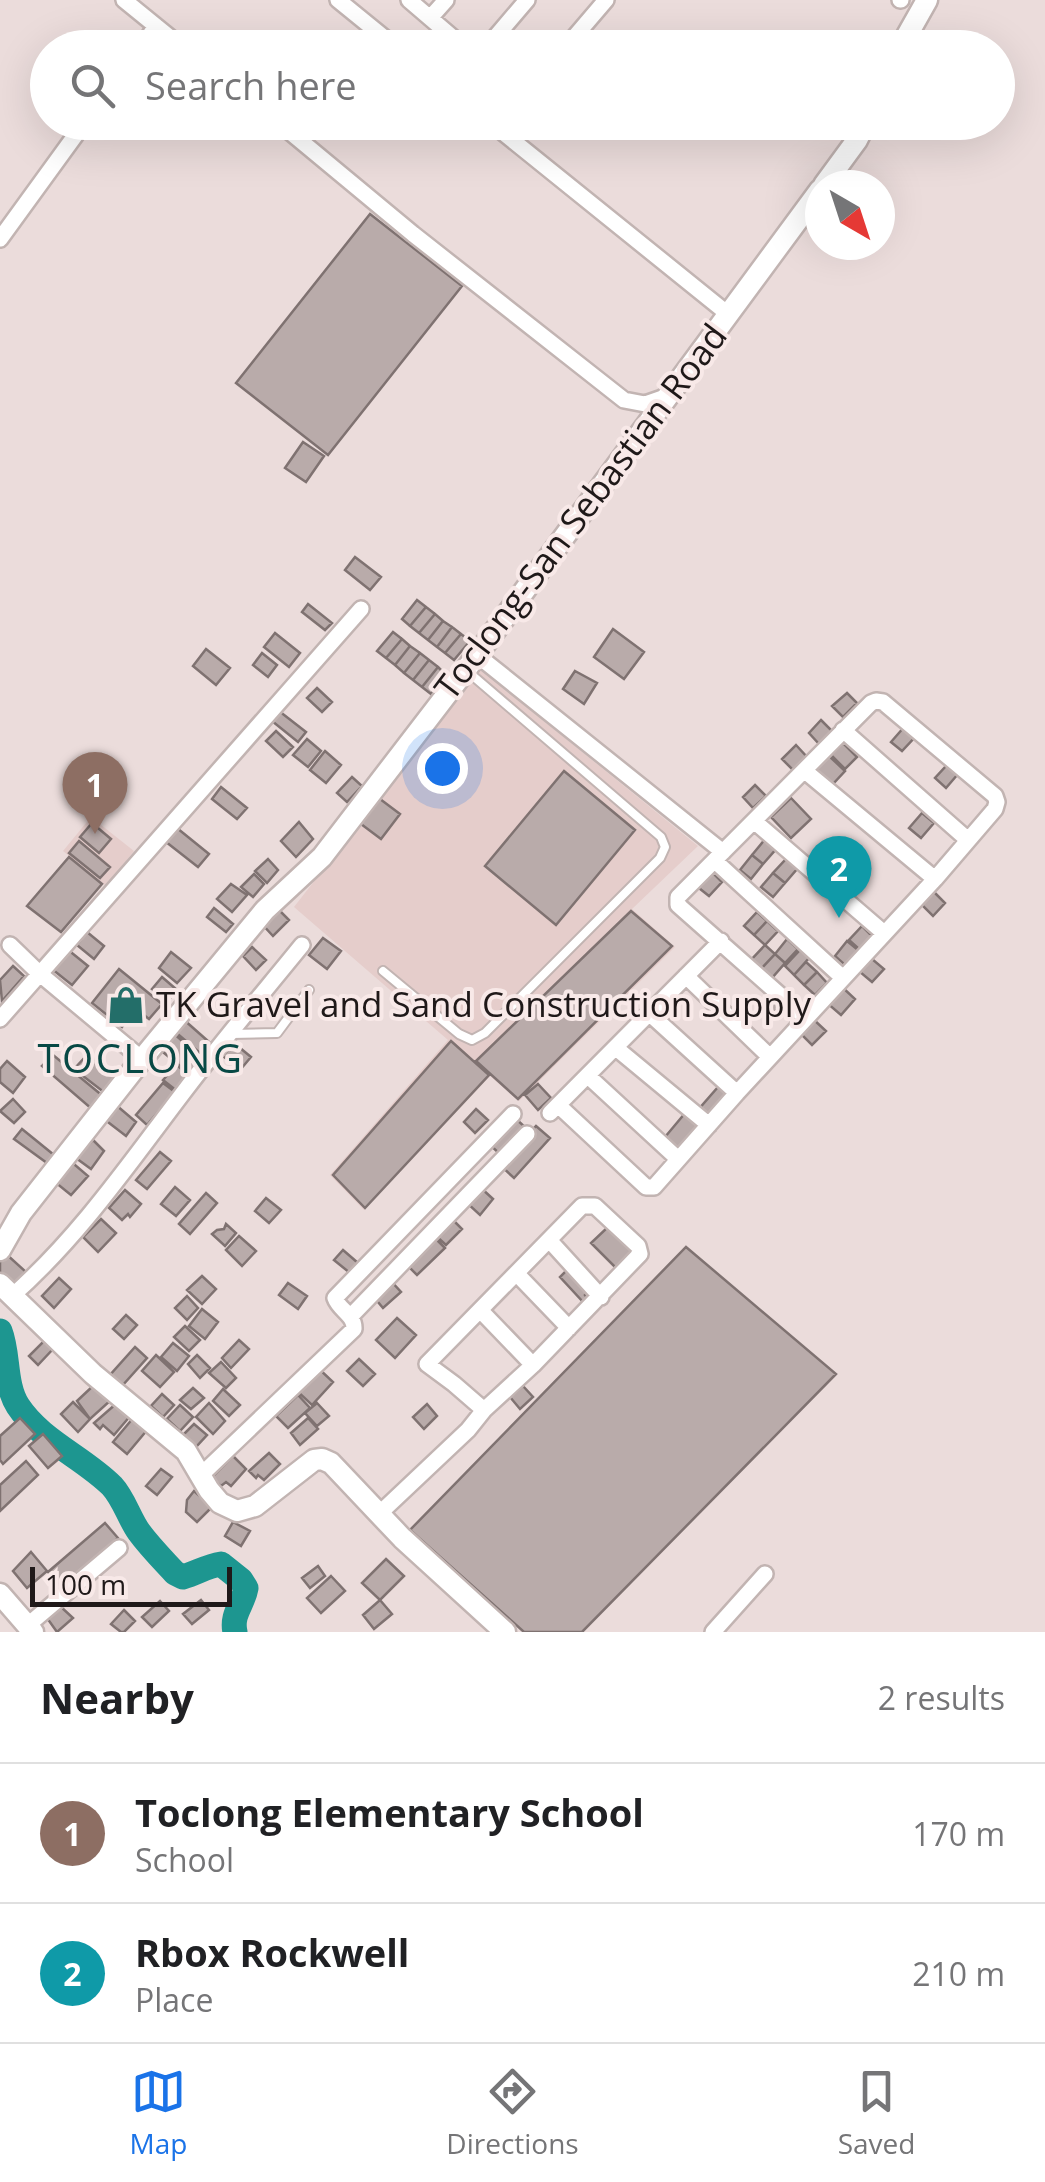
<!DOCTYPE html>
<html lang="en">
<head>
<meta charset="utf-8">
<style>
  body { margin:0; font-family:"Open Sans",sans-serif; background:#f6f6f6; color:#202124 }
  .compass { position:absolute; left:805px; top:170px; width:90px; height:90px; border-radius:50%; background:#fff; box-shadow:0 10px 40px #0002; rotate:141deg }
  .scale { position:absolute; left:30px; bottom:25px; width:202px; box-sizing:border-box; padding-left:10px; border:5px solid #1f1919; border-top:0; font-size:28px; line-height:35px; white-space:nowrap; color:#1f1919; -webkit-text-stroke:8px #f8e9e8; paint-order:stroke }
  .you { position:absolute; left:442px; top:768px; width:35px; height:35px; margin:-25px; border:8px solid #fff; border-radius:50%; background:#1a73e8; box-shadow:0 0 0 15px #1a73e833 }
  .badge { display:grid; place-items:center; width:65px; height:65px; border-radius:50%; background:#1a73e8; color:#fff; font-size:32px; font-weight:700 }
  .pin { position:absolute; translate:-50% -82px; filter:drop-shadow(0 2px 5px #0008) }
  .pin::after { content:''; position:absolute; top:52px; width:35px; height:30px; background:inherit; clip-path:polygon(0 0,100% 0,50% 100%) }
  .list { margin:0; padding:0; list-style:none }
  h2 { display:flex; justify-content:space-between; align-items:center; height:130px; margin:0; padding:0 40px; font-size:42px }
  h2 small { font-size:32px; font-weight:400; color:#757577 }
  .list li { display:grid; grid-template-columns:65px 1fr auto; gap:30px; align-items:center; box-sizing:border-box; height:140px; padding:0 40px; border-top:2px solid #e0e0e0 }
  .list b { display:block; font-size:38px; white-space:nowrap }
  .list p { margin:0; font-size:32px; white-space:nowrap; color:#757577 }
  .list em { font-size:32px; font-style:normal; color:#757577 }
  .icon { flex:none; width:55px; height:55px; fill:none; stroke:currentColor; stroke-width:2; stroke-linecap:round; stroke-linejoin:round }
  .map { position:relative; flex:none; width:1045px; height:1632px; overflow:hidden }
  .search { position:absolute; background:#fff; box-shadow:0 10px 40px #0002; left:30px; right:30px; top:30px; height:110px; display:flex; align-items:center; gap:25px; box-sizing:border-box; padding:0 35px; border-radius:55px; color:#757577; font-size:38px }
  .sheet { height:410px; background:#fff }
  nav { display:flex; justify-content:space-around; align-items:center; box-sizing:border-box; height:140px; border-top:2px solid #e0e0e0; background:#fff; font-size:28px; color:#757577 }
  nav a { display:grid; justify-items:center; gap:5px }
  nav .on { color:#1a73e8 }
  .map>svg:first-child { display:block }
  .built { fill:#e5cdcb }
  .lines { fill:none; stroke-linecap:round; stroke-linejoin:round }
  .river { stroke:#1d9690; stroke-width:25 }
  .building { fill:#b9abaa; stroke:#7f7271; stroke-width:2.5 }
  .service-casing { stroke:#c2b4b2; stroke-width:12 }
  .minor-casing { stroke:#c2b4b2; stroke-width:20 }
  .tertiary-casing { stroke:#c2b4b2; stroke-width:25 }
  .service { stroke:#fff; stroke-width:8 }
  .minor { stroke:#fff; stroke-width:15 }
  .tertiary { stroke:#fff; stroke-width:20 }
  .labels { text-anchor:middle; stroke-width:8; stroke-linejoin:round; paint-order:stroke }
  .street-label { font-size:35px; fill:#1f1919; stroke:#f8e9e8 }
  .poi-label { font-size:35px; fill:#1f1919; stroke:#f8e9e8; text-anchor:start }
  .quarter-label { font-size:40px; letter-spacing:2.5px; fill:#084945; stroke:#f8e9e8 }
</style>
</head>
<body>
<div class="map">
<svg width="1045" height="1632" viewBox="0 0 1045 1632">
  <rect width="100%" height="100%" fill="#ebdcdb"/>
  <path class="built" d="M480,669L698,846L632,909L675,947L519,1101L490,1076L364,1210L330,1175L448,1040L294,907Z
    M91,817L134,851L106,886L63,851Z"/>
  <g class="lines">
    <path class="river" d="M0,1331C9,1354 4,1384 18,1406C41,1441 83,1457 112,1486C124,1499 129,1518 139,1532C150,1547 163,1560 175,1573L183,1577C197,1573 207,1566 221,1564L241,1580L246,1588C243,1605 231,1614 235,1632"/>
  </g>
  <path class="building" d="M370,214L462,286L328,455L236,383Z
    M303,442L324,456L306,482L285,468Z
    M355,557L381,577L370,590L345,570Z
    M417,600L426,607L410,626L402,619Z
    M308,604L332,623L325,630L302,612Z
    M426,607L435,614L419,633L410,626Z
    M435,614L443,621L428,640L419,633Z
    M443,621L452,627L437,647L428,640Z
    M452,627L461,634L445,653L437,647Z
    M613,629L644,652L624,679L594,657Z
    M393,632L402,639L386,658L377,651Z
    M275,633L300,653L289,667L264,647Z
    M461,634L470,641L454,660L445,653Z
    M402,639L410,646L395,665L386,658Z
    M410,646L420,653L404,673L395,665Z
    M206,649L230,668L216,685L193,666Z
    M262,653L277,665L268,677L253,665Z
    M420,653L429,660L413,680L404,673Z
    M429,660L438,667L422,687L413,680Z
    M438,667L446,675L431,694L422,687Z
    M575,671L597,683L584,704L563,689Z
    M317,688L332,702L322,712L307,698Z
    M847,693L857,703L843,717L832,706Z
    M279,711L306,732L298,742L272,721Z
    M821,720L832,731L819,744L809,733Z
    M905,726L916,736L902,751L891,742Z
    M276,731L293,747L283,757L266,741Z
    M307,739L321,751L308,767L293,755Z
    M843,743L857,757L845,769L831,755Z
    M796,745L807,757L793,770L782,759Z
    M325,751L341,765L326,783L310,770Z
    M828,755L845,771L832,785L815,770Z
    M947,765L958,774L946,788L935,778Z
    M564,771L635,830L556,925L485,866Z
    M352,777L362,786L347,802L337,793Z
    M755,785L766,796L753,808L743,797Z
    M221,787L247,808L237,819L212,799Z
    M791,798L811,819L791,838L771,817Z
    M380,799L400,814L381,839L361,824Z
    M922,813L934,823L921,838L909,828Z
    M299,822L313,839L296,857L281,841Z
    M92,823L111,839L99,853L80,837Z
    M172,824L209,854L198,867L161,838Z
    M766,838L777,848L763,864L752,855Z
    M79,841L110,867L100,878L69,853Z
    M752,855L763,864L751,879L740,870Z
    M69,857L102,884L61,932L27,906Z
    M268,859L278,870L267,883L255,871Z
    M786,859L797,869L785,883L773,873Z
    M713,873L722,882L709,896L699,888Z
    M773,873L785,883L773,897L761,887Z
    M254,874L264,884L253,897L241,887Z
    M231,884L247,895L232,912L217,899Z
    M934,892L945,903L933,916L922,905Z
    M276,907L289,920L273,936L261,923Z
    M214,908L233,924L226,932L207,917Z
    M631,911L672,946L518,1099L476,1061Z
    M757,912L767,921L754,935L744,926Z
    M767,921L778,931L765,945L754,935Z
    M862,926L872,936L859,949L849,940Z
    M87,932L104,946L94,959L77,945Z
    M323,938L341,951L327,969L309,955Z
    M787,939L798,949L785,963L775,954Z
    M847,941L858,950L845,965L835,956Z
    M765,945L775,954L761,969L751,960Z
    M252,947L266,960L256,970L243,956Z
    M67,949L88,966L72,985L52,969Z
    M800,950L809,958L794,975L785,966Z
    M171,952L191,968L177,983L159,968Z
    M775,954L785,963L772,978L761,969Z
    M872,959L884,969L872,982L860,972Z
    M806,962L817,972L804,985L794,975Z
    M13,966L24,976L2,1001L0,980Z
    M119,969L162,1004L149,1019L121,997L111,1010L126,1022L122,1027L92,1003Z
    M817,972L827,983L815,995L804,985Z
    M162,977L177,990L168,1001L152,989Z
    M842,987L855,999L841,1015L827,1003Z
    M770,997L780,1007L767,1019L757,1009Z
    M183,1019L209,1042L200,1053L173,1030Z
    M813,1019L826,1031L812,1045L800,1033Z
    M172,1032L204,1060L191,1075L158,1048Z
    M451,1041L489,1075L365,1208L333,1175Z
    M234,1043L251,1057L240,1070L223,1056Z
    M88,1054L116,1077L105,1093L74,1069Z
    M53,1055L104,1097L93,1110L42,1066Z
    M7,1061L25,1077L13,1093L0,1082V1069Z
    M177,1065L189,1076L177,1091L163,1080Z
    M163,1083L175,1092L147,1125L136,1115Z
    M538,1084L551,1098L538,1110L525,1095Z
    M718,1087L726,1094L706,1117L698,1110Z
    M13,1099L25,1112L14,1123L0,1111Z
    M116,1105L136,1122L126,1136L104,1119Z
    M476,1109L488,1120L475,1133L464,1122Z
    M686,1112L700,1124L679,1149L665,1137Z
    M514,1117L527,1129L502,1156L489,1144Z
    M536,1126L550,1138L514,1178L500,1165Z
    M22,1129L54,1155L47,1163L14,1139Z
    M93,1140L104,1151L91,1169L76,1158Z
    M160,1152L171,1161L147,1189L136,1180Z
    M68,1159L88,1176L71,1195L50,1178Z
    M175,1187L190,1200L176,1216L161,1204Z
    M481,1188L493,1199L480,1215L467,1203Z
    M125,1190L141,1204L130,1217L128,1214L122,1220L109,1208Z
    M206,1193L217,1203L190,1234L179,1224Z
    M266,1198L281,1210L269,1223L255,1211Z
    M451,1218L462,1229L446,1245L435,1235Z
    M101,1219L116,1233L98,1252L83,1237Z
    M226,1224L236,1233L225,1246L212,1234L217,1230L224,1229Z
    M609,1226L637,1254L619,1271L591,1243Z
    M239,1236L256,1251L242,1266L226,1250Z
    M433,1236L445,1248L417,1275L405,1263Z
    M686,1247L836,1374L582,1632H524L410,1530Z
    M343,1250L358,1263L350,1273L334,1260Z
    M5,1253L26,1272L11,1288L0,1278V1260Z
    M570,1267L591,1289L585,1295L588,1299L584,1303L560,1277Z
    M202,1276L216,1289L202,1304L187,1290Z
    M59,1278L71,1289L54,1308L42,1296Z
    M390,1280L401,1292L383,1308L373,1296Z
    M288,1283L307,1296L298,1309L279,1295Z
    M187,1296L198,1308L187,1320L175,1308Z
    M202,1309L218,1322L205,1339L189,1326Z
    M126,1315L137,1325L124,1339L113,1329Z
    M397,1318L416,1335L395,1358L376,1340Z
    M185,1326L200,1340L189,1351L174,1337Z
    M45,1340L53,1349L38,1365L29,1356Z
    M239,1340L249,1349L231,1368L222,1358Z
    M173,1343L189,1356L177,1371L161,1357Z
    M135,1347L147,1358L122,1386L110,1375Z
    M156,1355L174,1372L160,1387L142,1371Z
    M197,1355L210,1368L200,1378L188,1364Z
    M359,1359L375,1374L363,1386L347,1371Z
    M221,1362L236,1378L226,1388L209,1373Z
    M317,1367L333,1382L312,1405L296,1390Z
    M95,1384L111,1400L90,1419L77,1401Z
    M523,1386L533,1397L520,1409L510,1397Z
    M193,1388L204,1398L191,1409L180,1400Z
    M223,1389L240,1405L229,1416L213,1401Z
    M162,1394L174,1405L163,1417L151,1406Z
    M298,1395L310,1408L288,1428L276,1416Z
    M73,1402L90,1419L78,1432L61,1414Z
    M117,1403L131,1415L114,1435L103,1425L100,1429L94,1423Z
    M209,1403L225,1421L213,1434L196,1417Z
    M317,1403L329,1416L317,1426L305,1413Z
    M427,1404L437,1416L424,1429L413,1417Z
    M180,1405L193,1417L180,1431L167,1419Z
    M134,1417L148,1429L127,1454L113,1442Z
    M20,1418L35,1434L3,1464L0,1460V1436Z
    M308,1418L318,1429L300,1445L291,1433Z
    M194,1424L207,1435L196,1447L183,1435Z
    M43,1434L62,1456L48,1468L29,1446Z
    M269,1453L280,1464L264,1480L258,1475L256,1478L249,1471Z
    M233,1456L246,1469L231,1486L226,1482L221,1486L211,1478Z
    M26,1461L38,1475L0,1511V1485Z
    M161,1469L172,1477L157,1495L146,1486Z
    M194,1491L212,1507L197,1522L186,1512L187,1500Z
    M233,1522L250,1531L241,1546L225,1536Z
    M105,1523L118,1538L61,1587L48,1572Z
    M31,1552L47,1571L27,1588L13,1571Z
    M386,1559L404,1576L380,1600L362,1583Z
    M318,1566L325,1576L310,1588L302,1578Z
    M331,1576L345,1591L321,1613L307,1598Z
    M201,1600L209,1610L192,1624L183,1614Z
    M380,1600L392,1614L374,1629L363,1615Z
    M160,1601L169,1611L152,1627L142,1617Z
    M60,1606L73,1618L57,1632L47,1618Z
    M124,1610L135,1621L124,1632H121L111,1624Z"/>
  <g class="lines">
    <g class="service-casing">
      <path id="service" d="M383,971L459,1034L472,1040L485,1033L660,858L665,847L661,837L466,670
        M231,1034L277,1033L309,990"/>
    </g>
    <g class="minor-casing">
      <path id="minor" d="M124,0L183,48
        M338,0L397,48
        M409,0L465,48
        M900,0H901
        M430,18L446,0
        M141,48L156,26
        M486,48L527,0
        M565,48L606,0
        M278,122L413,234L624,400L645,404L668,396
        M490,122L728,314
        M0,239L85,122
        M477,655L723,852
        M843,730L968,840
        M805,771L935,879
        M754,821L884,933
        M715,861L843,978
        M10,945L40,974L142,1059
        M686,976L770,1057
        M650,1014L737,1093
        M0,1019L361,609
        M616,1048L709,1125
        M588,1076L678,1159
        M558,1105L646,1187H654L737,1093L935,879L995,809L997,802L995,796L883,702L876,701L871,703L678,897V905L806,1018
        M550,1113L721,941
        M550,1241L601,1297
        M517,1274L569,1328
        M12,1296C80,1236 131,1161 186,1089C223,1040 263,993 302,945
        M481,1311L533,1365
        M350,1317L527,1134
        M200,1476L354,1329C355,1315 339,1310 335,1298L513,1114
        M379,1514L468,1430L484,1410L533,1365L640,1254L638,1246L595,1206H582L427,1364L454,1384L484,1410
        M28,1625L119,1548
        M713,1632L765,1574"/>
    </g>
    <g class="tertiary-casing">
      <path id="tertiary" d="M900,48L927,0
        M824,185L857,140L866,122
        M0,1250L21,1213L142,1059L265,910L322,857L477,655L820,190
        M0,1284L93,1374L186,1451L209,1490L220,1503L237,1511L255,1506L314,1460L322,1459L331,1463L402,1538L505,1632
        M0,1594L33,1632"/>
    </g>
    <use href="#service" class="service"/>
    <use href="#minor" class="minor"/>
    <use href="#tertiary" class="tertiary"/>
  </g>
  <defs>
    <g id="shop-bare" transform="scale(3)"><path d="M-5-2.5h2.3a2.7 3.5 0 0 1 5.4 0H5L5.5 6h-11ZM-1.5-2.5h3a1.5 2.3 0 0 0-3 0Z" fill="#236e69" stroke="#f8e9e8" stroke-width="2.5" paint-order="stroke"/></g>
  </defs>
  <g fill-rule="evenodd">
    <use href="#shop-bare" x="126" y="1005"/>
  </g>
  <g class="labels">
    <g class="street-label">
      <text transform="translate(581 512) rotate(-53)" y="12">Toclong-San Sebastian Road</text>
    </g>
    <g class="poi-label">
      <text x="156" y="1017">TK Gravel and Sand Construction Supply</text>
    </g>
    <g class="quarter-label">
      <text x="141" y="1073">TOCLONG</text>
    </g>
  </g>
</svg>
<svg class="compass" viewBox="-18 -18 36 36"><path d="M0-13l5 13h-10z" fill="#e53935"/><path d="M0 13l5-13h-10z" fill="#757577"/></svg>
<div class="scale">100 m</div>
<div class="you"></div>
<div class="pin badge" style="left:95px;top:834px;background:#8d6e63">1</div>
<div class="pin badge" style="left:839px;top:918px;background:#0f9aa8">2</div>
<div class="search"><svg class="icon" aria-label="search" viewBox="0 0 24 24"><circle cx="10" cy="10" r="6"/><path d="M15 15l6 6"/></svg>Search here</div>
</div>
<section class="sheet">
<h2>Nearby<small>2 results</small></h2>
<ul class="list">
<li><span class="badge" style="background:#8d6e63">1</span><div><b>Toclong Elementary School</b><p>School</p></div><em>170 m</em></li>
<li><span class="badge" style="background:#0f9aa8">2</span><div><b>Rbox Rockwell</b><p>Place</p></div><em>210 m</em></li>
</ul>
</section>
<nav>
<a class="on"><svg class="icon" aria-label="map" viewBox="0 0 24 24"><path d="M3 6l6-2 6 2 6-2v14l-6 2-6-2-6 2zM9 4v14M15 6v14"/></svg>Map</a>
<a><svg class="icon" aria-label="directions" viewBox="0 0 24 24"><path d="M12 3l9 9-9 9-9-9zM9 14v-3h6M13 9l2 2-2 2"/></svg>Directions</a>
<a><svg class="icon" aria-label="saved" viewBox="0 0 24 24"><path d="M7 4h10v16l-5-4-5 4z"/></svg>Saved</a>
</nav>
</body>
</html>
